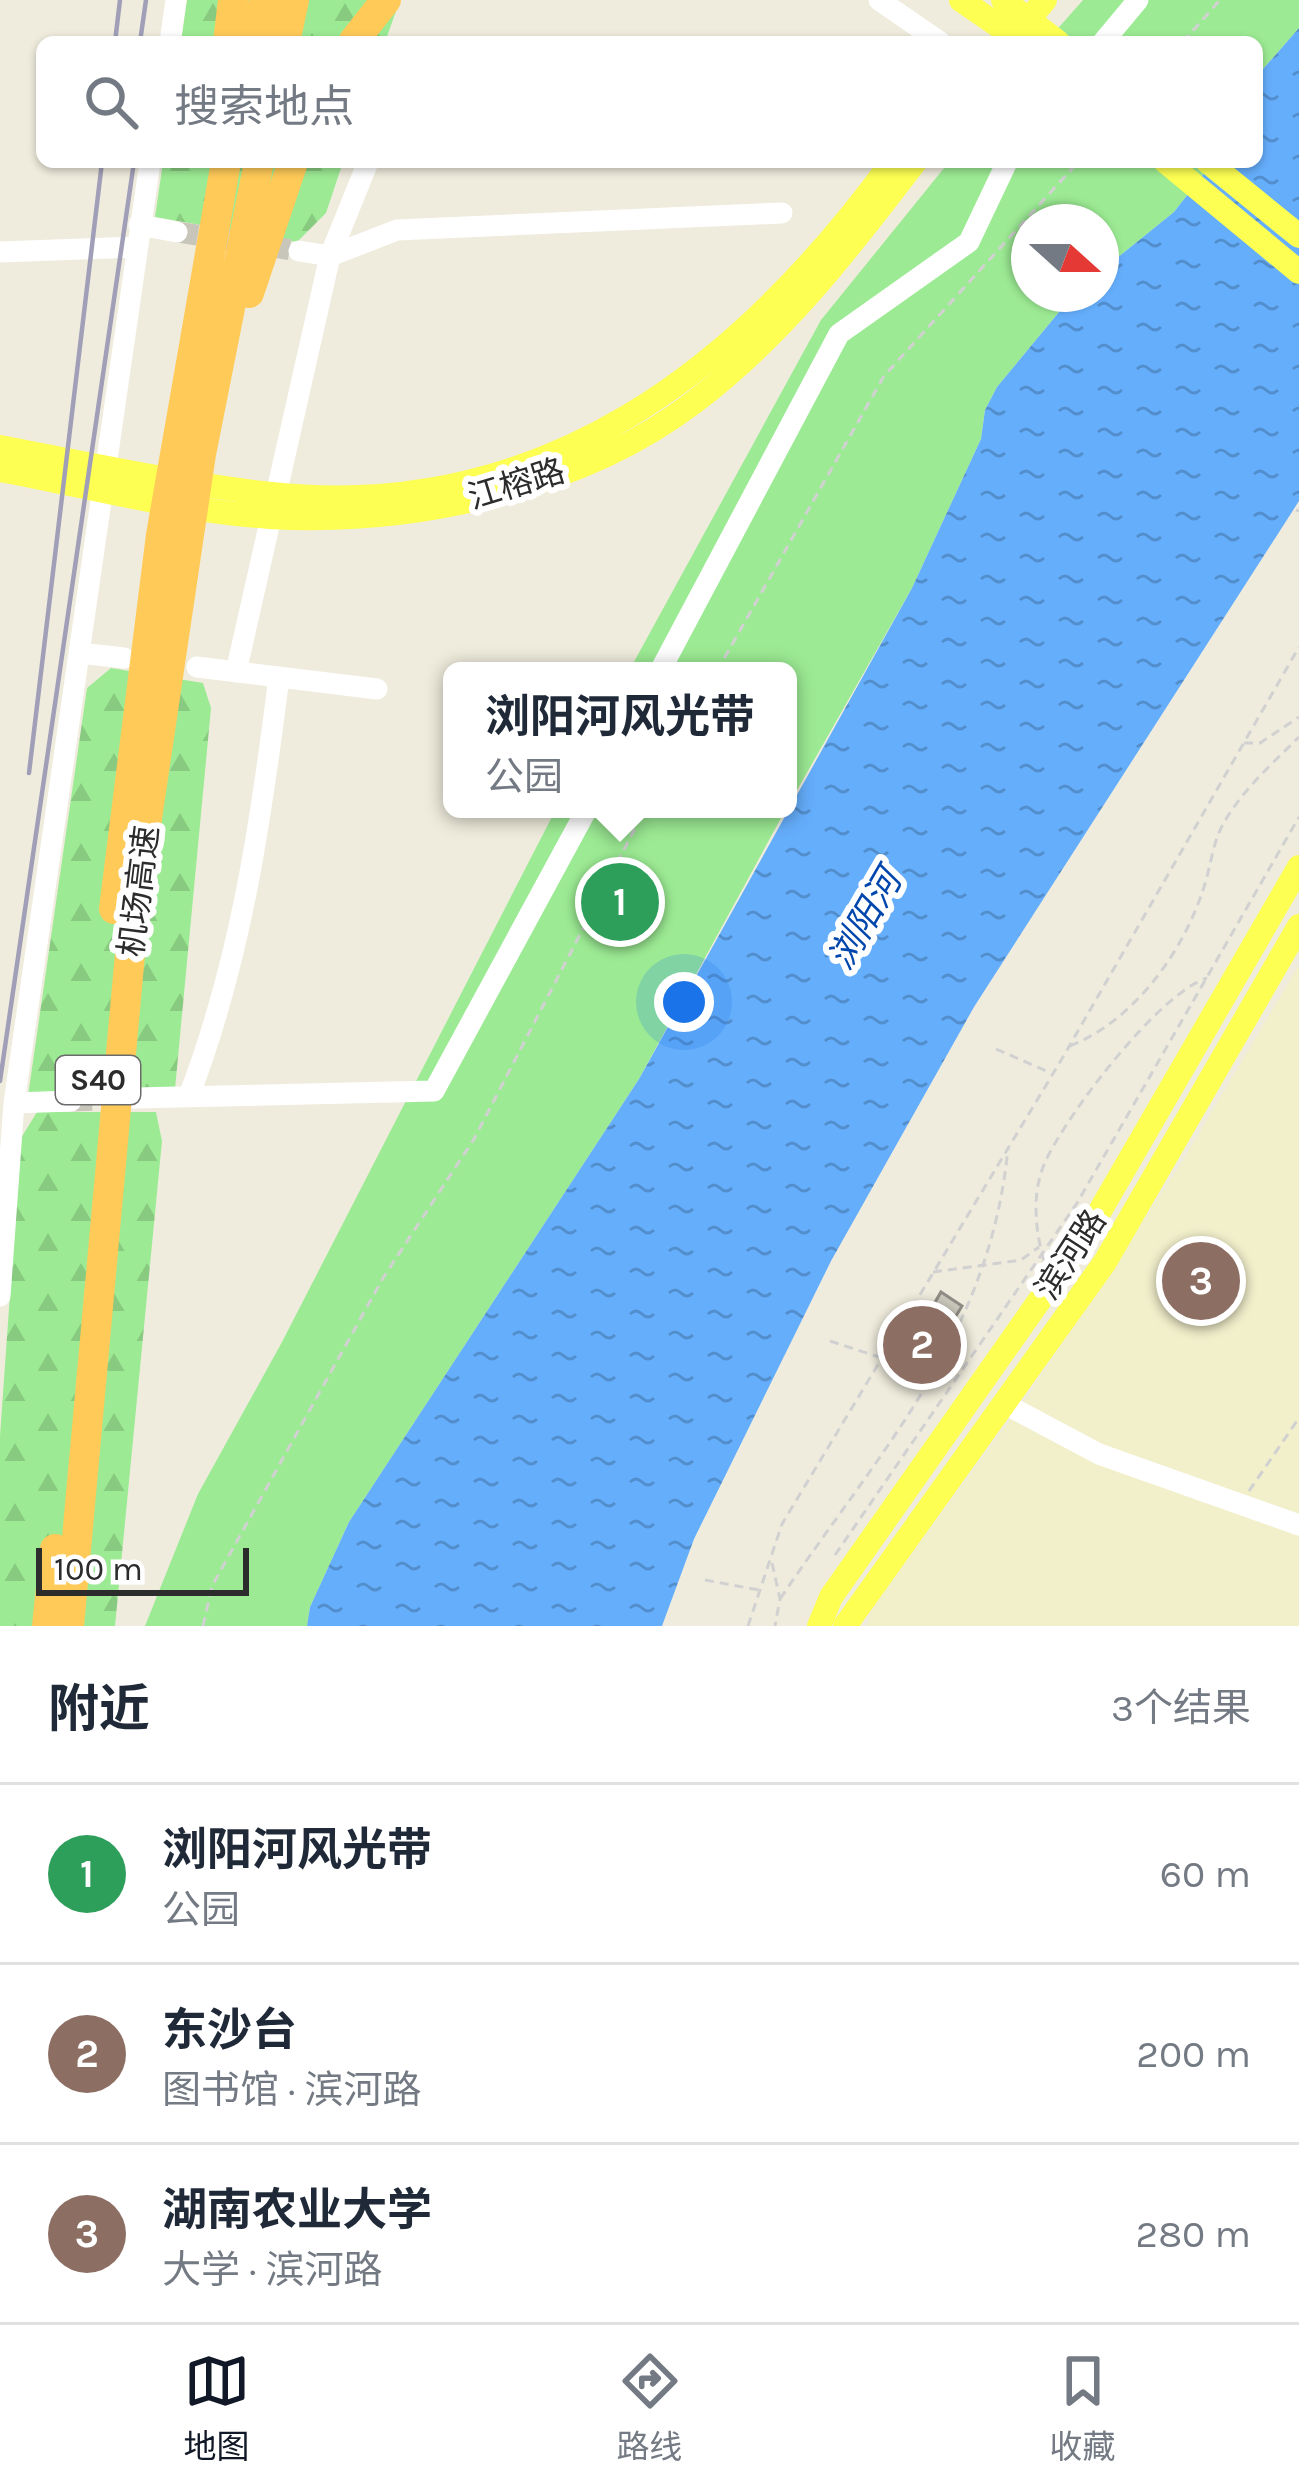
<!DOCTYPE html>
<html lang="zh">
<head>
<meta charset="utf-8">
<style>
  body { margin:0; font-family:Karla,"Noto Sans SC",sans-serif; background:#f2f2f3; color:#1f2937 }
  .compass { position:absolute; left:1011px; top:204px; width:108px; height:108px; border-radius:50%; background:#fff; box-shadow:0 3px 9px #0004; rotate:111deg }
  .scale { position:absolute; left:36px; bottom:30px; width:213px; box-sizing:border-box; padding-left:12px; border:6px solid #2c2c2c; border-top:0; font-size:33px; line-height:42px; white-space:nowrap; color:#2c2c2c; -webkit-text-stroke:9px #fff; paint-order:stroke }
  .you { position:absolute; left:684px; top:1002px; width:42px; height:42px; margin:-30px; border:9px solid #fff; border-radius:50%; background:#1a73e8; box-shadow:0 0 0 18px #1a73e833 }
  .badge { display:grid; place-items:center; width:78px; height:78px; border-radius:50%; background:#111827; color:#fff; font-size:39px; font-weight:700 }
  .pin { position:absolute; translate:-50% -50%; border:6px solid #fff; box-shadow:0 3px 12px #0006 }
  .popup { position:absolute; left:443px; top:662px; width:354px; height:156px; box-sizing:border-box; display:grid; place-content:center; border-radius:18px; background:#fff; filter:drop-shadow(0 3px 9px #0005); font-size:39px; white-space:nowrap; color:#747a83 }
  .popup b { font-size:45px; color:#1f2937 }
  .popup::after { content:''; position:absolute; left:50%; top:100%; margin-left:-24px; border:24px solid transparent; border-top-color:#fff }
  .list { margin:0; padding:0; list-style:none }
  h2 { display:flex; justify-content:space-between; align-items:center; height:156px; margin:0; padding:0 48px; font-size:51px }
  h2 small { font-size:39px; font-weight:400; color:#747a83 }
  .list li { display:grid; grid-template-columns:78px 1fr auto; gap:36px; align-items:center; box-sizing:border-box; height:180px; padding:0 48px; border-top:3px solid #e0e1e3 }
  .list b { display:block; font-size:45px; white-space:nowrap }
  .list p { margin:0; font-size:39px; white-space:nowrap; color:#747a83 }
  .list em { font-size:39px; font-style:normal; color:#747a83 }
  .icon { flex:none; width:66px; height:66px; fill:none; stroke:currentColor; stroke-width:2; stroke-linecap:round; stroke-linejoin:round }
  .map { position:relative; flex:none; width:1299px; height:1626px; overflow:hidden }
  .search { position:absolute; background:#fff; box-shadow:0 3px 9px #0004; left:36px; right:36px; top:36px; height:132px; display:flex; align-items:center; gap:30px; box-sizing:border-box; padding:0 42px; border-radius:18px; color:#747a83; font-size:45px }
  .sheet { height:696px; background:#fff }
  nav { display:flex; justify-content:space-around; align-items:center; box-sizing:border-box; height:168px; border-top:3px solid #e0e1e3; background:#fff; font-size:33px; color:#747a83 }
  nav a { display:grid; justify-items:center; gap:6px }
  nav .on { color:#111827 }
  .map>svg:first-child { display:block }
  .education { fill:#f2efcb }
  .forest { fill:url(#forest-firs) }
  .park { fill:#9ceb94 }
  .water { fill:url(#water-ripples) }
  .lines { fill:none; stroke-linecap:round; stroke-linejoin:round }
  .minor-tunnel { stroke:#c8c6ba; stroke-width:21; stroke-dasharray:21 10; stroke-linecap:butt }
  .path { stroke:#d1d1d1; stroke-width:3; stroke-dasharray:9 6; stroke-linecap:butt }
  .minor { stroke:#fff; stroke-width:21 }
  .major { stroke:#fdff52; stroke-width:24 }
  .highway { stroke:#ffca58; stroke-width:30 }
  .rail { stroke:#a19fb8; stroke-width:4.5 }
  .wall { fill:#afaca2 }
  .building { fill:#cbc8bc; stroke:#8e8c84; stroke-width:3 }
  .labels { text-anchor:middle; stroke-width:12; stroke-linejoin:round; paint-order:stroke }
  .shield { fill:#fff; stroke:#6b6b6b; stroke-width:3 }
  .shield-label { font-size:30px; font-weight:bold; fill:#2c2c2c }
  .street-label { font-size:33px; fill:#2c2c2c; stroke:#fff }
  .water-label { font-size:36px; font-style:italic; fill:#0046ac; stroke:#fff }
</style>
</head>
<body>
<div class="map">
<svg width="1299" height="1626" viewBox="0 0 1299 1626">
  <defs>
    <pattern id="forest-firs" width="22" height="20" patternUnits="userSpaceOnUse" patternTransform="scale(3)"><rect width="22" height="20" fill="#9ceb94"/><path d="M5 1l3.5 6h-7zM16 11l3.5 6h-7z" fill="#87ca80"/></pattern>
    <pattern id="water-ripples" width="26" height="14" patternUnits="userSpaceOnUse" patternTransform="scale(3)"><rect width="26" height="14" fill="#65aefc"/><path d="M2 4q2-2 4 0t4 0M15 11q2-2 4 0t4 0" fill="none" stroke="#538ecc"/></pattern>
  </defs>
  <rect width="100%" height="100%" fill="#efecdd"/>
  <path class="education" d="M1299,965V1626H866L873,1607L1027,1397L1180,1165Z"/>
  <path class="forest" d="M187,0H400L385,42H181Z
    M163,162H343L326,213L297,242L155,217Z
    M111,668L203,683L211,708L175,1089L28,1096L87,688Z
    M37,1112H156L162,1141L115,1626H0V1436L21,1138Z"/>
  <path class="park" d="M1083,0H1299V28L1257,76V42H1046Z
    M949,162H1213L1174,212L1101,271V222H1029V294H1074L997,387L985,410L981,439L912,588L788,806V671H629L821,320Z
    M556,809H786L639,1079L349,1522L310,1607L307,1626H145L198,1494L282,1342Z"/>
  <path class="water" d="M1299,28V501L974,1007L831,1261L694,1539L662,1626H307L310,1607L349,1522L639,1079L912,588L981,439L985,410L997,387L1074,294H1101V271L1174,212L1213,162H1257V76Z"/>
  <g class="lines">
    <path class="minor-tunnel" d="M177,232L299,251
      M71,1101L130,1099"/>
    <path class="path" d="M1183,42L1220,0
      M1296,510L1299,511
      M717,671L884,376L1078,162
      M1244,743H1260L1299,717
      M1070,1046C1133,1021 1182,954 1203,890C1210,870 1212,847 1221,828C1239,793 1272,764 1299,737
      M996,1049L1051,1073
      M1044,1261C1035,1229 1031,1192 1046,1160C1069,1112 1158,994 1207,978
      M933,1272L1021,1260L1039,1247
      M830,1341L879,1357
      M1249,1491L1299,1418
      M835,1555L1077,1203L1299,817
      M772,1563L780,1599L775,1626
      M705,1580L759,1590
      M780,1599C880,1450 990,1336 1008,1148
      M203,1626L212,1586L383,1278L474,1139L645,809
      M748,1626L782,1524L1063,1057L1299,647"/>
    <path class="minor" d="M879,0L940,42
      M170,42L176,0
      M1103,42L1138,0
      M139,225L177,232
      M299,251L330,256L397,230L782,213
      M0,252L136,247
      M79,653L124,658
      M197,667L377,689
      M660,671L839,334L969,242L1007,162
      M236,672L330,256L368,162
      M189,1096C241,960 261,821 279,677
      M134,1098L434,1091L587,809
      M14,1103L71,1101
      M0,1296L14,1103L150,162
      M1003,1403L1099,1454L1299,1525"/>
    <path class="major" d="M961,0L1022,42
      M1003,0L1058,42
      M1019,31L1045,0
      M1166,162L1299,272
      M1208,162L1299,236
      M0,447C90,464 180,484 271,494C544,523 740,370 892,162
      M0,470C88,486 180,511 269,517C412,525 578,490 693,403C782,336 848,250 915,162
      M819,1626L831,1597L1089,1230L1299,867
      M845,1626L1105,1262L1299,926"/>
    <path class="highway" d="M228,42L233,0
      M254,42L264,0
      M285,42L294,0
      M353,42L386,0
      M249,293L293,162
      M114,909L161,535L226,162
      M47,1626L55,1549
      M69,1626L135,899L201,454L259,162"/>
    <path class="rail" d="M115,42L120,0
      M140,42L146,0
      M29,773L102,162
      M0,1081L134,162"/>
  </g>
  <path class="wall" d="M941,1292L925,1367L914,1383L894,1370Z"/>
  <path class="building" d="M941,1292L962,1306L925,1367L905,1354Z"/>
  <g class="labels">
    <rect class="shield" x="56" y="1056" width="84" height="48" rx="9"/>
    <g class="shield-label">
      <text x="98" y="1090">S40</text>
    </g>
    <g class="street-label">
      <text transform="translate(516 483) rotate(-17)" y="12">江榕路</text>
      <text transform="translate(138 891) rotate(-83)" y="12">机场高速</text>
      <text transform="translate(1070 1254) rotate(-57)" y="12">滨河路</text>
    </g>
    <g class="water-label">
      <text transform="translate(864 919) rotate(-60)" y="13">浏阳河</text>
    </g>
  </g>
</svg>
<svg class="compass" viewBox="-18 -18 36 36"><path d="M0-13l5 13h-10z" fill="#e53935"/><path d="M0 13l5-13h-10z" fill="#747a83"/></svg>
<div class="scale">100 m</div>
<div class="you"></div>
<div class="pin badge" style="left:620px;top:902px;background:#2e9e5b">1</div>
<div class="popup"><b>浏阳河风光带</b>公园</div>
<div class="pin badge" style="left:922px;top:1345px;background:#8d6e63">2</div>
<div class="pin badge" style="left:1201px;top:1281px;background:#8d6e63">3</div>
<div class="search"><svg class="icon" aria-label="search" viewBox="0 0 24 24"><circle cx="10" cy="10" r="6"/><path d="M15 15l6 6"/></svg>搜索地点</div>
</div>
<section class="sheet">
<h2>附近<small>3个结果</small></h2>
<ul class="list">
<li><span class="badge" style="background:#2e9e5b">1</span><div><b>浏阳河风光带</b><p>公园</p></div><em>60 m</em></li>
<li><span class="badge" style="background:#8d6e63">2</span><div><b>东沙台</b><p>图书馆 · 滨河路</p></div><em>200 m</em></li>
<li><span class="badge" style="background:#8d6e63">3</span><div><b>湖南农业大学</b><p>大学 · 滨河路</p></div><em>280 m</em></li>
</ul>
</section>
<nav>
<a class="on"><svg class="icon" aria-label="map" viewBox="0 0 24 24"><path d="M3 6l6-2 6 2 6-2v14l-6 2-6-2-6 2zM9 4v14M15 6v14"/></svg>地图</a>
<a><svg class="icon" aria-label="directions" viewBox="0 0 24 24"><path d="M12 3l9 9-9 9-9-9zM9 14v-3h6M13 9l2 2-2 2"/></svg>路线</a>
<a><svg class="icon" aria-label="saved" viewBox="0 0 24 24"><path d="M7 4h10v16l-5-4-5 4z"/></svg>收藏</a>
</nav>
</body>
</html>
